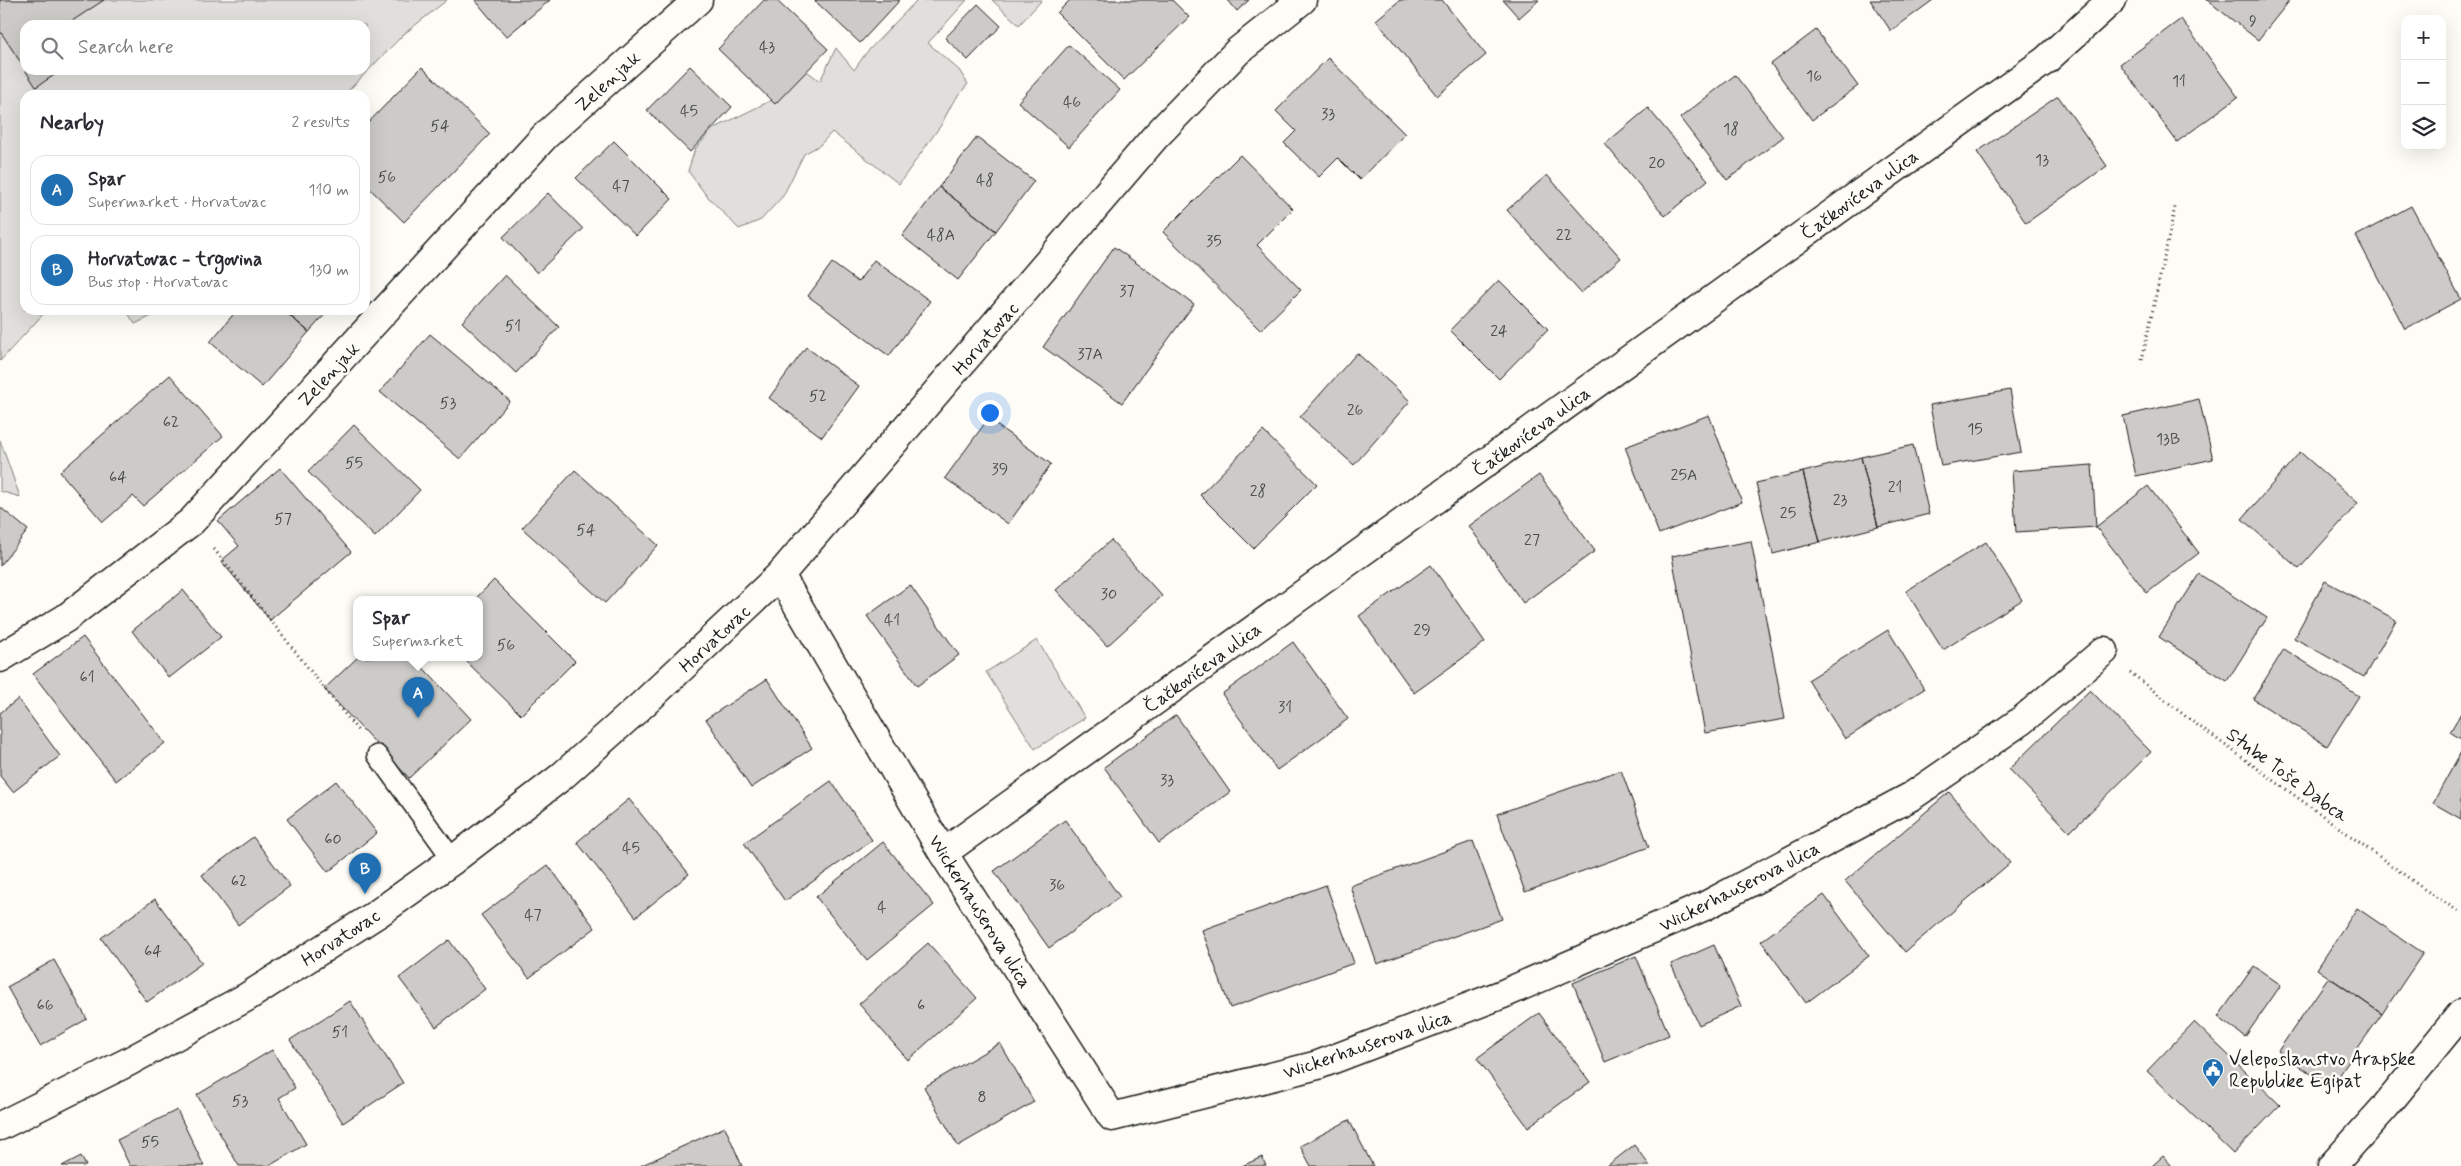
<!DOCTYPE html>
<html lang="en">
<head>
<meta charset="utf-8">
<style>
  body { margin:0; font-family:Mynerve,sans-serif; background:#f2f2f3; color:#2b2b33 }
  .controls { position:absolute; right:15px; top:15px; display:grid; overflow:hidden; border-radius:10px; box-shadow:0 5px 20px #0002 }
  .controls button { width:45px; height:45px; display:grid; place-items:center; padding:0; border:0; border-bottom:1px solid #e1e1e2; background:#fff; color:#2b2b33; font:25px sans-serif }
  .you { position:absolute; left:989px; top:412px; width:18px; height:18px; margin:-12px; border:4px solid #fff; border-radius:50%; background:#1a73e8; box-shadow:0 0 0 8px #1a73e833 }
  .badge { display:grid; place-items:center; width:32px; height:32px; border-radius:50%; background:#1f6fb2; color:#fff; font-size:16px; font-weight:700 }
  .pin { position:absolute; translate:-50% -41px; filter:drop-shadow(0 1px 2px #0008) }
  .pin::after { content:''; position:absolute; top:26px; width:18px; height:15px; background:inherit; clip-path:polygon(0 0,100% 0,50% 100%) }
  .popup { position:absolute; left:353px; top:596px; width:130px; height:65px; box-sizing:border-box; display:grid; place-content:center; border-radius:10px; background:#fff; filter:drop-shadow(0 1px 4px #0005); font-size:16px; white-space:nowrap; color:#7c7c81 }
  .popup b { font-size:19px; color:#2b2b33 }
  .popup::after { content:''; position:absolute; left:50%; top:100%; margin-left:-10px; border:10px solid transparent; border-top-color:#fff }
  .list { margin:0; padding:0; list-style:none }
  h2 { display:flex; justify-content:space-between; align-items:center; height:65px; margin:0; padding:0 20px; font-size:21px }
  h2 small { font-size:16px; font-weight:400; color:#7c7c81 }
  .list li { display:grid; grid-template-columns:32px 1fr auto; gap:15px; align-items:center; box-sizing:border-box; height:70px; margin:0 10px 10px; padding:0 10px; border:1px solid #e1e1e2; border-radius:15px }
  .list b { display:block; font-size:19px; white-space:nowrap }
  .list p { margin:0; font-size:16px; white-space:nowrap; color:#7c7c81 }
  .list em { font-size:16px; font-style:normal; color:#7c7c81 }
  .icon { flex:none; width:28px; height:28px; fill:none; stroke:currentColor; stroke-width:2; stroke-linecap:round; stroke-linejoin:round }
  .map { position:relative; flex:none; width:2461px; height:1166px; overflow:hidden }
  .search { position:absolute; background:#fff; box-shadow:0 5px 20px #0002; left:20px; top:20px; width:350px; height:55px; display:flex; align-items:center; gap:12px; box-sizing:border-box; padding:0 18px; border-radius:15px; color:#7c7c81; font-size:19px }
  .panel { position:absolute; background:#fff; box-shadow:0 5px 20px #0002; left:20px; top:90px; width:350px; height:225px; border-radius:15px }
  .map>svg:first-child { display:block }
  .green { fill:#e0dfdb; stroke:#7e7e7c; fill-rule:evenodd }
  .building { fill:#cccbc8; stroke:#1c1c1c }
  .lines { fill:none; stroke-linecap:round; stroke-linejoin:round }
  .service-casing { stroke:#1c1c1c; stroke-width:22 }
  .minor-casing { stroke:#1c1c1c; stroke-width:31 }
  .tertiary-casing { stroke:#1c1c1c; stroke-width:31 }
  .path { stroke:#1c1c1c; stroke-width:3; stroke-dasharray:1 4; stroke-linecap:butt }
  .service { stroke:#fdfcf7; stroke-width:19 }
  .minor { stroke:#fdfcf7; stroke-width:28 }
  .tertiary { stroke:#fdfcf7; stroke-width:28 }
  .labels { text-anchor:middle; stroke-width:5; stroke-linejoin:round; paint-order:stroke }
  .number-label { font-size:16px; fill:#484847 }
  .street-label { font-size:19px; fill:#1c1c1c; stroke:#fdfcf7 }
  .poi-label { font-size:19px; fill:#1c1c1c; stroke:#fdfcf7; text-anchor:start }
</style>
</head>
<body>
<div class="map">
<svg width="2461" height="1166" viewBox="0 0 2461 1166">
  <rect width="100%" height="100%" fill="#fdfcf7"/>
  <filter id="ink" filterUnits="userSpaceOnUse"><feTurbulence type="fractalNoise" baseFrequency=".02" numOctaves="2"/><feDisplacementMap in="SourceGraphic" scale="10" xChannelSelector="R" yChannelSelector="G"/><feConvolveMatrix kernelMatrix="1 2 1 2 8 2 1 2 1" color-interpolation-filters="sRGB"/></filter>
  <g filter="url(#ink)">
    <path class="green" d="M0,0H447L404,34L344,95H25V310H47L0,361ZM25,25H365V70H25Z
      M917,0H967L928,43L959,70L968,84L953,102L941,125L899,184L832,132L820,145L804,154L783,196L761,220L739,229L706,195L688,171L695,149L713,129L780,96L804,69L820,81L836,48L854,70L866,53Z
      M992,0H1042L1019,25Z
      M126,310H164L135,324Z
      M0,440L20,497L0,491Z
      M1037,640L1085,718L1035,749L986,672Z"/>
    <path class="building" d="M0,0H104L66,25H25V69L0,31Z
      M475,0H550L506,37Z
      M764,0H776L828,49L775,104L718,49Z
      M814,0H900L860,43Z
      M1070,0H1172L1189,17L1124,80L1057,13Z
      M1228,0H1249L1237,11Z
      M1400,0H1442L1486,55L1437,96L1376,20Z
      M1503,0H1539L1519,18Z
      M1870,0H1933L1891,31Z
      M2207,0H2290L2258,40Z
      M978,4L1001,26L968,60L945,38Z
      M2181,19L2238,97L2177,142L2120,64Z
      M1816,30L1858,86L1812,120L1771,64Z
      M1069,45L1120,90L1069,147L1018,102Z
      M1328,58L1405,134L1360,180L1338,158L1319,177L1284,143L1296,131L1276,111Z
      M690,66L732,107L690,152L647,110Z
      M422,67L490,134L404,222L365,184V126Z
      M25,70H62L36,87Z
      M1735,75L1783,137L1727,180L1680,118Z
      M2058,96L2107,166L2026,223L1977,152Z
      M1648,108L1708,180L1665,216L1605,144Z
      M977,137L1034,181L996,231L939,187Z
      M614,141L672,199L636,236L576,178Z
      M1240,155L1293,209L1257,245L1301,290L1260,330L1163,232Z
      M1547,175L1621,258L1581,293L1507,210Z
      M939,187L996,231L958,280L902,236Z
      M548,193L583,229L537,273L503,237Z
      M2411,206L2461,299L2405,329L2356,236Z
      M1114,247L1194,304L1122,403L1043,347Z
      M874,260L930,301L889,356L808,296L832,263L858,282Z
      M505,275L559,327L516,373L462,322Z
      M1499,280L1548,329L1499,379L1450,330Z
      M237,310H283L309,332L262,387L210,342Z
      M283,310H329L309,332Z
      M430,334L510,401L460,459L380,392Z
      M806,347L859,386L822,437L769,398Z
      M1357,353L1410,401L1354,465L1300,417Z
      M170,375L223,436L143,506L133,496L103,522L60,472Z
      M2010,390L2021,452L1941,466L1930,405Z
      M2199,399L2213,459L2136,476L2123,416Z
      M1709,415L1742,502L1659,534L1625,447Z
      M988,419L1051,464L1008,524L945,478Z
      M354,425L420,490L375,537L308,472Z
      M1263,431L1317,484L1253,548L1200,495Z
      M1913,445L1929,514L1878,527L1861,457Z
      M2300,452L2358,503L2299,569L2242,519Z
      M1861,457L1878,527L1820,542L1803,472Z
      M2092,465L2096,527L2016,532L2012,471Z
      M280,468L351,552L270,620L221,561L239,546L218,521Z
      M575,470L658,545L605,603L522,528Z
      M1803,472L1820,542L1773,554L1756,483Z
      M1539,475L1595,551L1523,603L1469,526Z
      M2148,486L2199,553L2147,593L2096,527Z
      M0,507L28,530L0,566Z
      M1111,540L1162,596L1107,646L1056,590Z
      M1751,541L1785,719L1705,733L1672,556Z
      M1986,542L2022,600L1943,650L1906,591Z
      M1431,565L1485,642L1414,693L1359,616Z
      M2199,574L2267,618L2227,681L2159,637Z
      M494,580L575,661L521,715L462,657H479V599H475Z
      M2325,581L2396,620L2364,677L2294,638Z
      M910,585L959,655L917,686L867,616Z
      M183,590L221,637L169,678L132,631Z
      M1888,630L1924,689L1845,739L1808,680Z
      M83,637L165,743L116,781L33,674Z
      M1293,642L1348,719L1277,770L1222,694Z
      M2284,649L2359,696L2327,746L2253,699Z
      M358,657H413L471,719L409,778L324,689Z
      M767,679L812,748L751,788L706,719Z
      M2090,690L2151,752L2070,832L2009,769Z
      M18,699L60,756L13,792L0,776V713Z
      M2461,713V739L2450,732Z
      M1176,715L1230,792L1159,843L1104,767Z
      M2461,752V819L2433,803Z
      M1621,770L1649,847L1525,892L1497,814Z
      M336,781L377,833L328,872L287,819Z
      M831,781L872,840L785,901L744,843Z
      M1949,792L2010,863L1905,952L1845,881Z
      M629,799L689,874L636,917L577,842Z
      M1065,820L1120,897L1049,948L994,871Z
      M253,837L290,886L238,925L202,875Z
      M1473,841L1502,919L1377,964L1350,886Z
      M883,842L934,905L867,960L816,897Z
      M548,865L595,928L529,978L481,915Z
      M1326,885L1354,963L1230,1008L1202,930Z
      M1824,895L1869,956L1806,1003L1761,941Z
      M155,899L202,963L147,1002L101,938Z
      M2357,908L2423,953L2382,1014L2317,969Z
      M449,940L485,989L436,1027L399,978Z
      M928,943L977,998L908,1060L859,1004Z
      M1714,945L1741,1006L1699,1025L1671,964Z
      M1636,956L1669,1035L1605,1062L1573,983Z
      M54,960L87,1019L40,1046L7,987Z
      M2254,966L2281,985L2245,1037L2218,1017Z
      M2329,977L2382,1014L2330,1087L2278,1051Z
      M350,1001L403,1083L343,1123L290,1040Z
      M1539,1013L1590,1082L1528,1127L1477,1058Z
      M2194,1022L2280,1105L2233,1154L2147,1071Z
      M1000,1043L1034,1102L958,1146L924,1087Z
      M272,1050L295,1088L279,1098L306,1144L269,1166H239L197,1095Z
      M177,1110L204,1166H130L117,1140Z
      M1349,1120L1373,1166H1311L1300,1146Z
      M725,1127L742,1166H640Z
      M1634,1145L1650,1166H1607Z
      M81,1156L86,1166H62Z
      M2163,1156L2172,1166H2152Z
      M1262,1157L1266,1166H1242Z"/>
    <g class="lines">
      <g class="service-casing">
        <path id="service" d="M377,755L453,860"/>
      </g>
      <g class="minor-casing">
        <path id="minor" d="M780,575L943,853L1112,1117L1318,1065L1503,994L1705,906L1912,796L2021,721L2104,651
          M0,658L66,618L192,521L545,136L698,0
          M943,853L2046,60L2112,0
          M2332,1166L2385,1107L2461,1014"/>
      </g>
      <g class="tertiary-casing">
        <path id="tertiary" d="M0,1126L128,1062L247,997L377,914L453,860L561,777L643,704L780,575L1155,137L1238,51L1302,0"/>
      </g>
      <path class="path" d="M2142,360L2175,207
        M214,549L359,732
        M2130,672L2189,719L2424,889L2461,913"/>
      <use href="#service" class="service"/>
      <use href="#minor" class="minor"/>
      <use href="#tertiary" class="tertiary"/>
    </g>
  </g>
  <defs>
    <g id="civic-pin" transform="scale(1.125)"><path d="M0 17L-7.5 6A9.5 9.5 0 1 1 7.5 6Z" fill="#1f6fb2" stroke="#fdfcf7"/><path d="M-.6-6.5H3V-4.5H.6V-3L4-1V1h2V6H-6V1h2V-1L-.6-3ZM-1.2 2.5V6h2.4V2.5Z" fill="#fff"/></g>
  </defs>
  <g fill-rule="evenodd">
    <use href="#civic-pin" x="2213" y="1069"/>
  </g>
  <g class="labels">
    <g class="number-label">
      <text x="2253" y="26">9</text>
      <text x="767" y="52">43</text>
      <text x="1814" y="81">16</text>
      <text x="2179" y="86">11</text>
      <text x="1072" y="107">46</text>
      <text x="689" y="116">45</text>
      <text x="1328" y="119">33</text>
      <text x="440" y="131">54</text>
      <text x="1731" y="134">18</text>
      <text x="2042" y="165">13</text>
      <text x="1657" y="168">20</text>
      <text x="387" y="182">56</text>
      <text x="985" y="185">48</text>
      <text x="621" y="191">47</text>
      <text x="941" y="240">48A</text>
      <text x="1564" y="240">22</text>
      <text x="1214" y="246">35</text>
      <text x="1127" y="296">37</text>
      <text x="513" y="331">51</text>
      <text x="1499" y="336">24</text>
      <text x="1090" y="359">37A</text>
      <text x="818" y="401">52</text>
      <text x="448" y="408">53</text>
      <text x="1355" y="415">26</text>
      <text x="171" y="427">62</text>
      <text x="1975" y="434">15</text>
      <text x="2168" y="444">13B</text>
      <text x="354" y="468">55</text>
      <text x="1000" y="474">39</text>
      <text x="1684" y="480">25A</text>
      <text x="118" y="482">64</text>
      <text x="1895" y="492">21</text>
      <text x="1258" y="496">28</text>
      <text x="1840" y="505">23</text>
      <text x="1788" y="518">25</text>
      <text x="283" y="524">57</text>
      <text x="586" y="535">54</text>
      <text x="1532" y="545">27</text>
      <text x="1109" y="599">30</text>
      <text x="892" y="625">41</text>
      <text x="1422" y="635">29</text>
      <text x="506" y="650">56</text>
      <text x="87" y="682">61</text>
      <text x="1285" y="712">31</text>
      <text x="1167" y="785">33</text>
      <text x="333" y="844">60</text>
      <text x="631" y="853">45</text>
      <text x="239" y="886">62</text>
      <text x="1057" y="890">36</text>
      <text x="882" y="912">4</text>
      <text x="533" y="920">47</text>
      <text x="153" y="956">64</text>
      <text x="45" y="1010">66</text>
      <text x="921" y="1010">6</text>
      <text x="340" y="1037">51</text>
      <text x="982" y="1102">8</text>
      <text x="240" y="1106">53</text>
      <text x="150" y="1147">55</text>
    </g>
    <g class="street-label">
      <text transform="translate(607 81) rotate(-42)" y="7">Zelenjak</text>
      <text transform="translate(1859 194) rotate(-36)" y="7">Čačkovićeva ulica</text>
      <text transform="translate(985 338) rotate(-49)" y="7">Horvatovac</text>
      <text transform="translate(328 374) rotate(-47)" y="7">Zelenjak</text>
      <text transform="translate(1531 431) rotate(-36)" y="7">Čačkovićeva ulica</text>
      <text transform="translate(714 638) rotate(-43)" y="7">Horvatovac</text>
      <text transform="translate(1202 667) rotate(-36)" y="7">Čačkovićeva ulica</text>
      <text transform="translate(2288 774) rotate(36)" y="7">Stube Toše Dabca</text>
      <text transform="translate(1739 886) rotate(-27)" y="7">Wickerhauserova ulica</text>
      <text transform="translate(981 911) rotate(58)" y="7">Wickerhauserova ulica</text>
      <text transform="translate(340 937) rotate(-33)" y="7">Horvatovac</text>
      <text transform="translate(1367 1044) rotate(-19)" y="7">Wickerhauserova ulica</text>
    </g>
    <g class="poi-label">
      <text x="2229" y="1065">Veleposlanstvo Arapske<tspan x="2229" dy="22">Republike Egipat</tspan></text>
    </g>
  </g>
</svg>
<div class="controls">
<button>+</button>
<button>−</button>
<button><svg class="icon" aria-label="layers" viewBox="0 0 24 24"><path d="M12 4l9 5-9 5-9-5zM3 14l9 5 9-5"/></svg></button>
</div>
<div class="you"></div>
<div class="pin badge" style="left:418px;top:718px">A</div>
<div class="popup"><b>Spar</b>Supermarket</div>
<div class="pin badge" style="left:365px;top:894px">B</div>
<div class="search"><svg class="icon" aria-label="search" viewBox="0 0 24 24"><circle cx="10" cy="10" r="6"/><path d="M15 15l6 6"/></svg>Search here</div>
<section class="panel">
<h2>Nearby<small>2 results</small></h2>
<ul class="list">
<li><span class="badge">A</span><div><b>Spar</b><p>Supermarket · Horvatovac</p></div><em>110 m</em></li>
<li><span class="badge">B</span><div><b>Horvatovac - trgovina</b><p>Bus stop · Horvatovac</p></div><em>130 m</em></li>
</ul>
</section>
</div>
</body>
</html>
